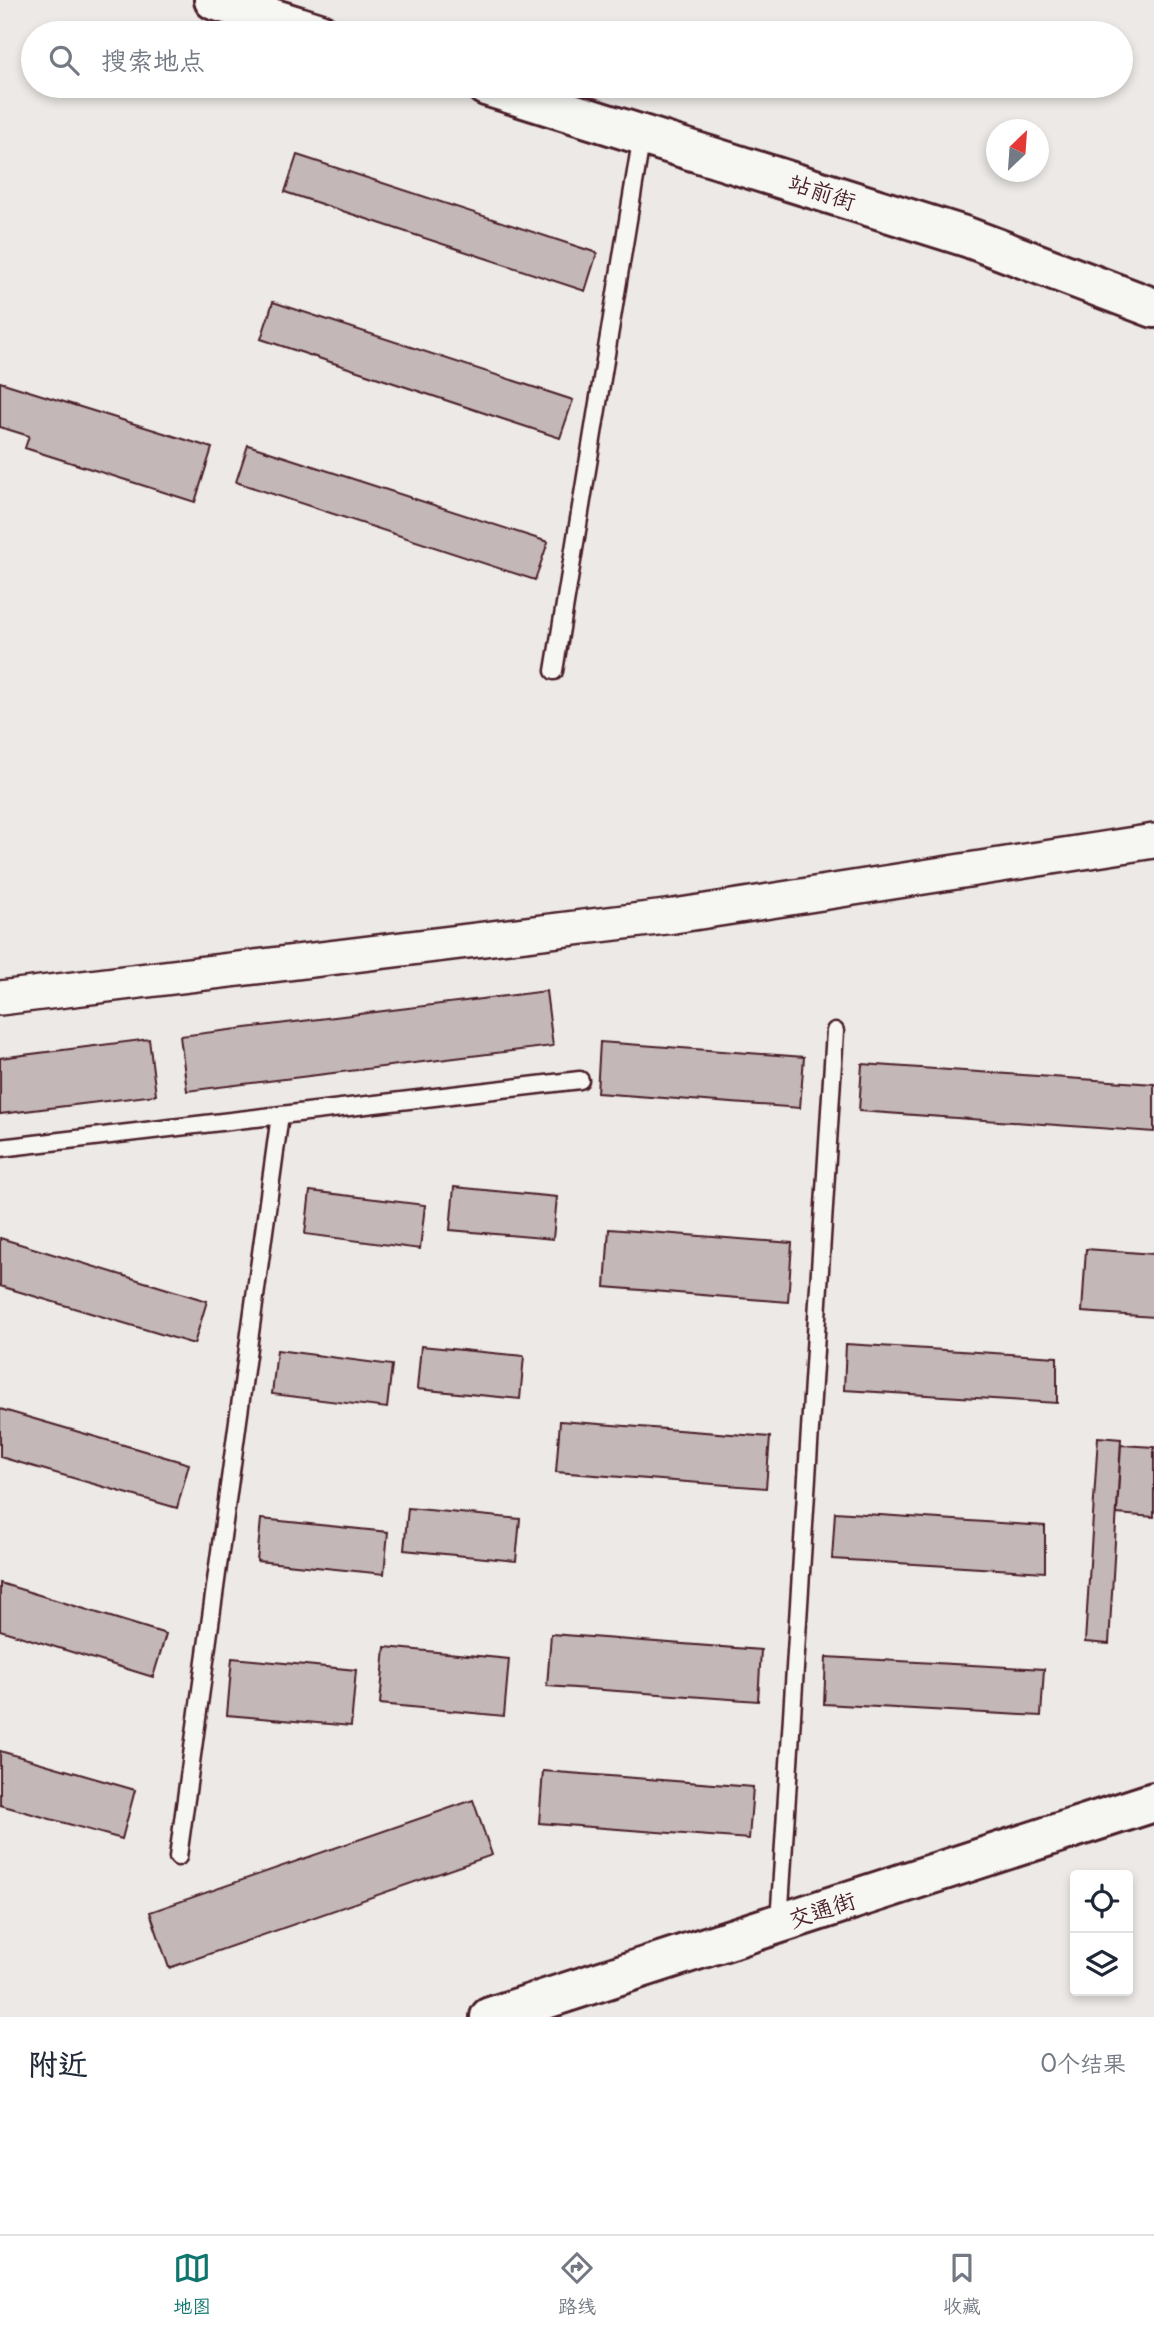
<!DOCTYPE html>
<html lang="zh">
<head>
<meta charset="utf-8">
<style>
  body { margin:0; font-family:"Playpen Sans","LXGW WenKai TC",sans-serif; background:#f2f2f3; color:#1f2937 }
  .controls { position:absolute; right:21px; bottom:21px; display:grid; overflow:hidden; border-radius:7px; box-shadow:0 4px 10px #0003 }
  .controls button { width:63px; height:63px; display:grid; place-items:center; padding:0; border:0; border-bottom:2px solid #e0e1e3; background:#fff; color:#1f2937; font:35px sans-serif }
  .compass { position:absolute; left:986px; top:119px; width:63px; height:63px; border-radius:50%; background:#fff; box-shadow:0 4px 10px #0003; rotate:25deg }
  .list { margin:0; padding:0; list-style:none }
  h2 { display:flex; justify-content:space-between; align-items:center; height:91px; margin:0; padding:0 28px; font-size:30px }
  h2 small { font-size:23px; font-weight:400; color:#747a83 }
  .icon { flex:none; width:38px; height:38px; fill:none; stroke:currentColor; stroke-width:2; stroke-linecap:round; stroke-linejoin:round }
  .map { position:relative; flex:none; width:1154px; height:2017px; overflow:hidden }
  .search { position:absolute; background:#fff; box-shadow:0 4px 10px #0003; left:21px; right:21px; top:21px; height:77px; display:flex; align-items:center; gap:18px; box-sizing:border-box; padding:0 24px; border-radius:38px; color:#747a83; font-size:26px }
  .sheet { height:217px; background:#fff }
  nav { display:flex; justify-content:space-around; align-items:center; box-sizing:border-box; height:98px; border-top:2px solid #e0e1e3; background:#fff; font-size:19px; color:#747a83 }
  nav a { display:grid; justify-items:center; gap:4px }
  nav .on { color:#0f766e }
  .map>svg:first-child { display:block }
  .building { fill:#c4b7b7; stroke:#4a1f2b; stroke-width:2 }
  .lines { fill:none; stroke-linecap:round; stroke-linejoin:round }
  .lane-casing { stroke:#4a1f2b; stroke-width:21 }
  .street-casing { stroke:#4a1f2b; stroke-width:38 }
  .secondary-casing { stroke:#4a1f2b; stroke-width:44 }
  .lane { stroke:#f6f6f2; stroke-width:16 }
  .street { stroke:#f6f6f2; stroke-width:33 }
  .secondary { stroke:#f6f6f2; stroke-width:38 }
  .labels { text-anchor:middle; stroke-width:7; stroke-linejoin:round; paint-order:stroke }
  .street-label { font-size:23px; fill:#4a1f2b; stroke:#f6f6f2 }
</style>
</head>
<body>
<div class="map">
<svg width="1154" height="2017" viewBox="0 0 1154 2017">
  <rect width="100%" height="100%" fill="#ece9e6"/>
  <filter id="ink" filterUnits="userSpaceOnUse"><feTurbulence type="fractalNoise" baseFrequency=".0143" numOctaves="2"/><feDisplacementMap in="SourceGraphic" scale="14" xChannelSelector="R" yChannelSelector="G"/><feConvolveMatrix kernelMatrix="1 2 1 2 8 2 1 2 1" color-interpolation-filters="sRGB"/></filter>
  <g filter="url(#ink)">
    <path class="building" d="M297,155L597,253L585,291L285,192Z
      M273,302L573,400L560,438L261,339Z
      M0,382L212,448L195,502L25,448L29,436L0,427Z
      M248,445L548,542L535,580L236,482Z
      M546,991L553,1046L187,1091L180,1036Z
      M149,1039L156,1095L0,1114V1058Z
      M600,1042L804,1057L800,1108L597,1093Z
      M862,1064L1154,1084V1132L859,1111Z
      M454,1187L557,1197L553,1239L450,1230Z
      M310,1191L425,1205L420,1249L305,1234Z
      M609,1229L792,1243L788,1302L605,1287Z
      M0,1238L207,1301L194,1344L0,1286Z
      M1086,1249L1154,1254V1317L1082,1312Z
      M846,1344L1057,1357V1403L844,1390Z
      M421,1346L524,1356L520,1399L417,1389Z
      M277,1350L392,1365L387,1408L272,1394Z
      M0,1409L189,1464L177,1508L0,1457Z
      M560,1421L770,1437L766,1488L556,1472Z
      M1098,1437L1121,1439L1109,1644L1085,1642Z
      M1121,1445L1154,1447V1517L1117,1514Z
      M408,1508L520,1519L516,1561L404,1550Z
      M835,1512L1045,1526V1572L832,1559Z
      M261,1519L388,1532L384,1574L257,1561Z
      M0,1583L166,1634L153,1677L0,1630Z
      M551,1634L761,1650L758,1701L547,1686Z
      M385,1647L509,1659L504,1716L380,1704Z
      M826,1657L1044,1669L1041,1716L824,1704Z
      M232,1658L356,1670L351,1726L227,1715Z
      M0,1751L135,1790L122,1839L0,1805Z
      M543,1771L753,1787L749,1839L539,1823Z
      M473,1800L492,1855L169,1968L150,1912Z"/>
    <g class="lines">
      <g class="lane-casing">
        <path id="lane" d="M554,671L642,135
          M0,1148L580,1080
          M178,1857L280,1115
          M779,1923L835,1031"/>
      </g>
      <g class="street-casing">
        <path id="street" d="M0,998L674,916L1154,841"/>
      </g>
      <g class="secondary-casing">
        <path id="secondary" d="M214,0L319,33
          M486,86L967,237L1154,308
          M490,2017L1154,1802"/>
      </g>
      <use href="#lane" class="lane"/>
      <use href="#street" class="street"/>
      <use href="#secondary" class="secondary"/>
    </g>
  </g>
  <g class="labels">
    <g class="street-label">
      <text transform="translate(822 192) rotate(18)" y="8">站前街</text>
      <text transform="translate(822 1910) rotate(-18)" y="8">交通街</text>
    </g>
  </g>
</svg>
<div class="controls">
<button><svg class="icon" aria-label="locate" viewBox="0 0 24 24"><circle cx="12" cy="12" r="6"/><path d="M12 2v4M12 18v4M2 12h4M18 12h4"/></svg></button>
<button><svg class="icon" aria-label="layers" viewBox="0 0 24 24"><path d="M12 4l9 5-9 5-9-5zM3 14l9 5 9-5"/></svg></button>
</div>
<svg class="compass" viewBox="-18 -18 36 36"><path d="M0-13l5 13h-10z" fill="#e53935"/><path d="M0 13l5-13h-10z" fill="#747a83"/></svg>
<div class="search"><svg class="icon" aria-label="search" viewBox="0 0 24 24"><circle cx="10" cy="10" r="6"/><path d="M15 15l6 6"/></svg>搜索地点</div>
</div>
<section class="sheet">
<h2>附近<small>0个结果</small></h2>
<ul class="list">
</ul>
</section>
<nav>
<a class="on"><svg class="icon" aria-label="map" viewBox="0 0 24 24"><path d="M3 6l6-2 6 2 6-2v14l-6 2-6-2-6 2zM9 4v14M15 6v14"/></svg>地图</a>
<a><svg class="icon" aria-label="directions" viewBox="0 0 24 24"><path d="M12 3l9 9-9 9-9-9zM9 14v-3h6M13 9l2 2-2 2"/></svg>路线</a>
<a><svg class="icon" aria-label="saved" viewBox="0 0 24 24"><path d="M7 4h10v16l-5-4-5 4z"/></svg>收藏</a>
</nav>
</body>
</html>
